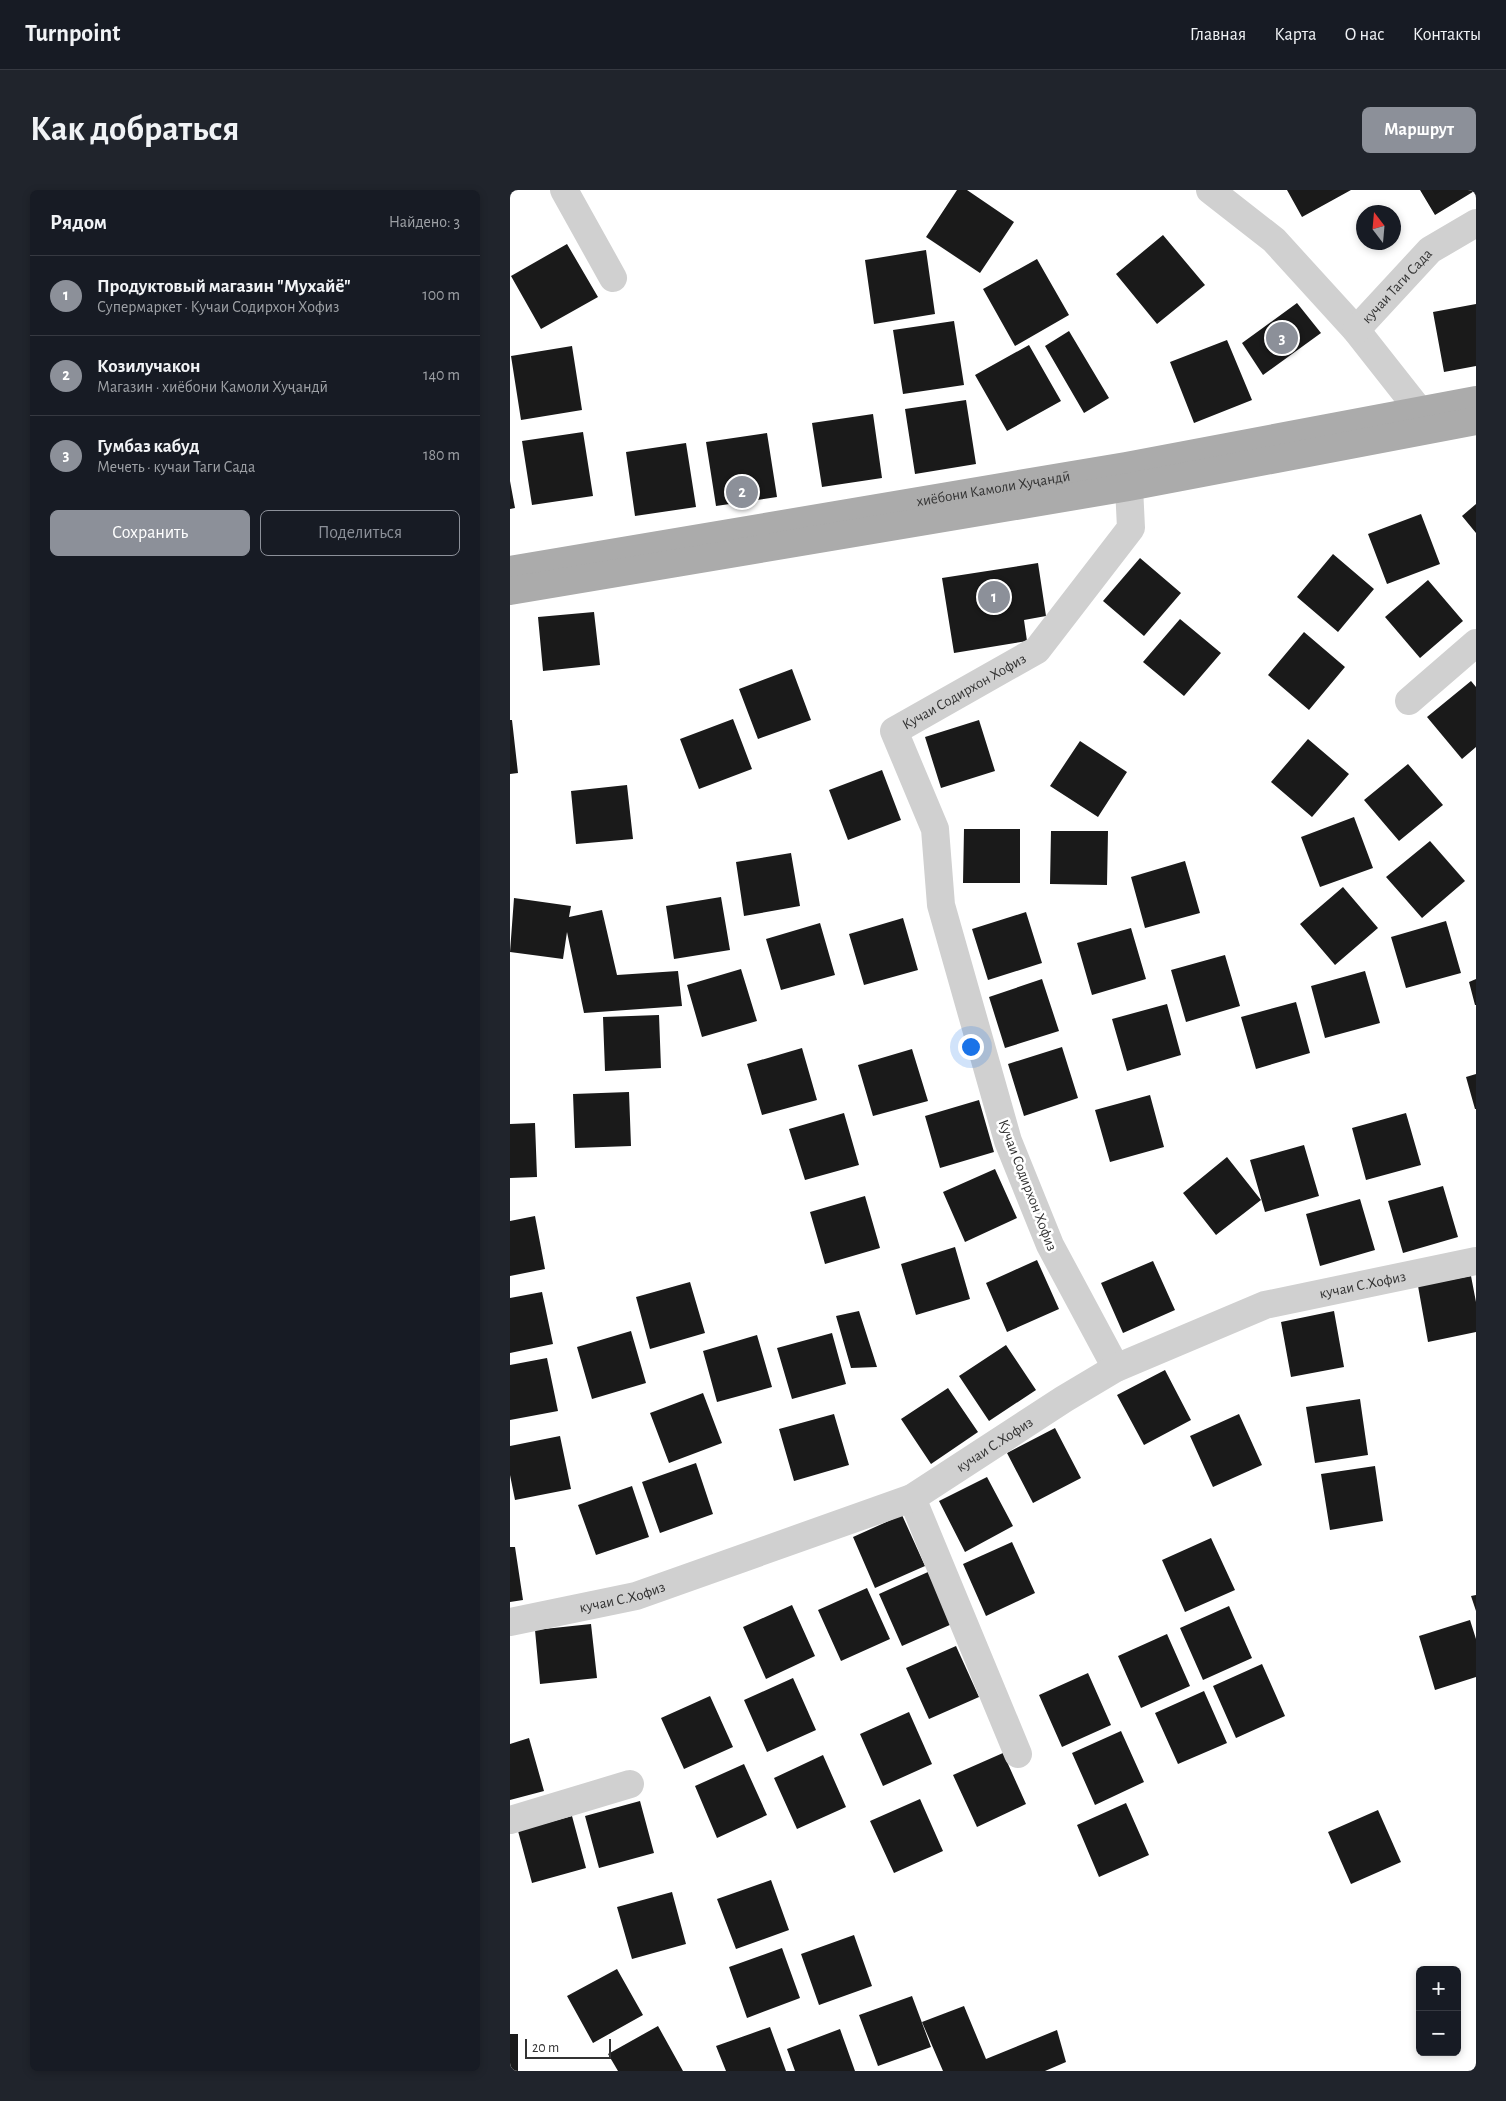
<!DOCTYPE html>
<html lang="ru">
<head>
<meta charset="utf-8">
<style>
  body { margin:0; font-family:"Alegreya Sans",sans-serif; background:#20242c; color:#f1f3f6 }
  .controls { position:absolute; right:15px; bottom:15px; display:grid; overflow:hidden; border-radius:8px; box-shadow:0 2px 8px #0003 }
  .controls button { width:45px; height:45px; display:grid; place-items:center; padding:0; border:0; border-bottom:1px solid #363941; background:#171b24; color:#f1f3f6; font:25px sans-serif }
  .compass { position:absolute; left:846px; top:15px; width:45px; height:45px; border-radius:50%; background:#171b24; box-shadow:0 2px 8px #0003; rotate:344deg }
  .scale { position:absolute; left:15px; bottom:12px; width:86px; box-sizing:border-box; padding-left:5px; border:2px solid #333; border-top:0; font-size:14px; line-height:18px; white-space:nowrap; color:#333; -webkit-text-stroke:4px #fff; paint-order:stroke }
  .you { position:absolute; left:460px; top:856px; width:18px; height:18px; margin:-12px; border:4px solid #fff; border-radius:50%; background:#1a73e8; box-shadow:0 0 0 8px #1a73e833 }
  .badge { display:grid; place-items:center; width:32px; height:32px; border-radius:50%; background:#8c9099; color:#fff; font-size:16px; font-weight:700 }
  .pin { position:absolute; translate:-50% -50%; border:2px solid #fff; box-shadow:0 1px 5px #0006 }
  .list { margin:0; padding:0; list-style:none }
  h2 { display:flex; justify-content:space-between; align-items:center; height:65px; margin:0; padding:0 20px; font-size:21px }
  h2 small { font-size:16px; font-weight:400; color:#9ea1a6 }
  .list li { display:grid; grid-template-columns:32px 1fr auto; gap:15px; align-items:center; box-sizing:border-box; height:80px; padding:0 20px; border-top:1px solid #363941 }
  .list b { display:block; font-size:19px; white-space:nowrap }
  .list p { margin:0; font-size:16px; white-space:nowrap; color:#9ea1a6 }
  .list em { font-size:16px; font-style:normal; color:#9ea1a6 }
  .actions { display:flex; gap:10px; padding:15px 20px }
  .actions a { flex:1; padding:11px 0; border:1px solid #8c9099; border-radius:8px; text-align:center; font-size:18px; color:#8c9099 }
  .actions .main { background:#8c9099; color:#fff }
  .map { position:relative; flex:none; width:966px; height:1881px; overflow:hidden; border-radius:8px }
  header { display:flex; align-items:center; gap:30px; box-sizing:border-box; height:70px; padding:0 25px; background:#171b24; border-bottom:1px solid #363941 }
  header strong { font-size:24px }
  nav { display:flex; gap:28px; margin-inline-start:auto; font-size:18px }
  .intro { display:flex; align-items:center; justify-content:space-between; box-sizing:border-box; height:120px; padding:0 30px }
  h1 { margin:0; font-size:35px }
  .button { padding:12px 22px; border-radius:8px; background:#8c9099; color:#fff; font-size:18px; font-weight:700 }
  main { display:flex; gap:30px; padding:0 30px }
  aside { flex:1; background:#171b24; border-radius:8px; box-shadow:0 2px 8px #0003 }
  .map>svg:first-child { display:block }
  .building { fill:#1a1a1a }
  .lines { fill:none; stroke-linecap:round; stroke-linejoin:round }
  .minor { stroke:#d0d0d0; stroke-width:28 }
  .major { stroke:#ababab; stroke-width:28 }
  .labels { text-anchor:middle; stroke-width:5; stroke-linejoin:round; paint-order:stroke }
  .street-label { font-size:15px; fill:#333; stroke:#fff }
</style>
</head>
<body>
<header>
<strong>Turnpoint</strong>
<nav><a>Главная</a><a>Карта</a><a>О нас</a><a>Контакты</a></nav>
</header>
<div class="intro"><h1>Как добраться</h1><a class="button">Маршрут</a></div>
<main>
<aside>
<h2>Рядом<small>Найдено: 3</small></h2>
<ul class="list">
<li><span class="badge">1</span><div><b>Продуктовый магазин &quot;Мухайё&quot;</b><p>Супермаркет · Кучаи Содирхон Хофиз</p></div><em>100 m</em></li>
<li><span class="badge">2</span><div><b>Козилучакон</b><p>Магазин · хиёбони Камоли Хуҷандӣ</p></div><em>140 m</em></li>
<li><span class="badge">3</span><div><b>Гумбаз кабуд</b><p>Мечеть · кучаи Таги Сада</p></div><em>180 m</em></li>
</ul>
<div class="actions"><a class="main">Сохранить</a><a>Поделиться</a></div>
</aside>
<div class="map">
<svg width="966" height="1881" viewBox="0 0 966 1881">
  <rect width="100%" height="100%" fill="#fff"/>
  <path class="building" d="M447,0H457L504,32L470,83L416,47Z
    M777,0H841L792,27Z
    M910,0H966L925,25Z
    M653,45L695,95L647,134L606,84Z
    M57,54L88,107L31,139L1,86Z
    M416,60L425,124L364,134L355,70Z
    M527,69L559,125L505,156L473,99Z
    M787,113L811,143L753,185L732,153Z
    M966,114V176L934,182L923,122Z
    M444,131L454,195L393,204L383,140Z
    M559,141L599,208L574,223L535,156Z
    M717,150L742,210L684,233L660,172Z
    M519,155L551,211L497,241L465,185Z
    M62,156L72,220L11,230L1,166Z
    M456,210L466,274L405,284L395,219Z
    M363,224L372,288L312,297L302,233Z
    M73,242L83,306L22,315L12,251Z
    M257,243L267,307L206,316L196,252Z
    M176,253L186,317L125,326L116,262Z
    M0,291L5,318L0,319Z
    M966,314V343L952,326Z
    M911,324L930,374L877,394L858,344Z
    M823,364L864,399L828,442L787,407Z
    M630,368L671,403L634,446L593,411Z
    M528,373L536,426L514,430L517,451L444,463L432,388Z
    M918,390L953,431L910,468L875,427Z
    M84,422L90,475L33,481L28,427Z
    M670,429L711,463L674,506L633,472Z
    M794,442L835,477L799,520L758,485Z
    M282,479L301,530L248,549L229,499Z
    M961,491L966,497V557L952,569L917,527Z
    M223,529L242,579L189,599L170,549Z
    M0,530H2L8,583L0,584Z
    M469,530L485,581L431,598L415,547Z
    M798,549L839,584L802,627L761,592Z
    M570,551L617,582L588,627L540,596Z
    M898,574L933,615L889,651L854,610Z
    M372,580L391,630L338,650L319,600Z
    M117,595L123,649L66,654L61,601Z
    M844,627L863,678L810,697L791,647Z
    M454,639H510V693H453Z
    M541,641H598L597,695L540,694Z
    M920,651L955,691L912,728L876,687Z
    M281,663L290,716L234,726L226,672Z
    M675,671L690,723L635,738L621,687Z
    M833,697L868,738L825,775L790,734Z
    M211,707L220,760L164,769L156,716Z
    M4,708L61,716L59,727L92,720L107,785L168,781L172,816L74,823L57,742L53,769L0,762Z
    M516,722L532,773L478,790L462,739Z
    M393,728L408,780L354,795L339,744Z
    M936,731L951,783L896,798L881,747Z
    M310,733L325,785L271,800L256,749Z
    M621,738L636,789L582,805L567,753Z
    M715,765L730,816L676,832L661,780Z
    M231,779L247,831L192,847L177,795Z
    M855,781L870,833L815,848L801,796Z
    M532,789L549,841L495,858L479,807Z
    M966,789V815H965L959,792Z
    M786,812L800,863L746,879L731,827Z
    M657,814L671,865L617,881L602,829Z
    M149,825L151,878L95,881L93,827Z
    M552,857L568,908L514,926L498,874Z
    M292,858L307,910L252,925L237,874Z
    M402,859L418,911L363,926L348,875Z
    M966,884V919H965L956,887Z
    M119,902L121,956L65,958L63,904Z
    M640,905L654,957L600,972L585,920Z
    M469,910L484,962L430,978L415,926Z
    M334,923L349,975L295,990L279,939Z
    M896,923L911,975L856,990L842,938Z
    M25,933L27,987L0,988V934Z
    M794,955L809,1006L755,1022L740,970Z
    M717,967L751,1010L706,1045L673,1003Z
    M485,979L507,1028L455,1052L433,1002Z
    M933,996L948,1047L893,1063L878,1011Z
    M355,1006L370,1058L315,1074L300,1022Z
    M850,1009L865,1060L810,1076L796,1024Z
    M25,1026L35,1079L0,1086V1031Z
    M445,1057L460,1109L406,1125L391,1074Z
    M527,1070L549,1119L497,1142L476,1093Z
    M643,1071L665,1120L613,1143L591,1093Z
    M961,1086L966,1112V1142L918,1152L908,1096Z
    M180,1092L195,1143L140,1159L126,1107Z
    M32,1102L43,1154L0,1163V1108Z
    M349,1121L367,1177L341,1178L326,1126Z
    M824,1121L834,1177L781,1187L771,1132Z
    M121,1141L136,1193L82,1209L67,1157Z
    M322,1143L336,1194L282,1209L267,1158Z
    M247,1145L262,1197L207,1212L193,1161Z
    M496,1155L526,1200L479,1231L449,1186Z
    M37,1168L48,1221L0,1230V1175Z
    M655,1180L681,1230L634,1255L607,1205Z
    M438,1198L468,1242L421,1274L391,1229Z
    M193,1203L212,1253L159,1273L140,1223Z
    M850,1209L858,1265L805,1273L796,1217Z
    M324,1224L339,1275L284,1291L269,1239Z
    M729,1224L752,1275L703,1297L680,1246Z
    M545,1238L571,1288L523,1313L497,1263Z
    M50,1246L61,1299L5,1310L0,1285V1256Z
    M186,1273L203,1324L150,1343L132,1292Z
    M865,1276L873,1331L820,1340L811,1284Z
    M477,1287L503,1336L455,1362L429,1311Z
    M122,1296L139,1347L86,1365L68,1315Z
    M392,1325L415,1376L365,1398L343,1347Z
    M701,1348L725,1400L675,1422L652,1370Z
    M502,1352L525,1403L476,1426L453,1374Z
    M0,1357H5L13,1410L0,1412Z
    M418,1382L442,1434L392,1456L369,1404Z
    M357,1398L380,1449L331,1471L308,1420Z
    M966,1405V1421L961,1406Z
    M282,1415L305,1466L256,1489L233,1437Z
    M719,1416L742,1468L693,1490L670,1438Z
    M960,1430L966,1449V1487L925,1500L909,1446Z
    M81,1434L87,1488L30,1494L25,1440Z
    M657,1444L680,1496L631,1518L608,1466Z
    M446,1456L469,1507L419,1529L396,1478Z
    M752,1474L775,1526L726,1548L703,1496Z
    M578,1483L601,1535L552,1557L529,1505Z
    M283,1488L306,1540L257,1562L234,1510Z
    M694,1501L717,1553L668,1574L645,1523Z
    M200,1506L223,1557L174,1579L151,1528Z
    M399,1522L422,1574L373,1596L350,1544Z
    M611,1541L634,1592L585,1615L562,1563Z
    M19,1548L34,1601L0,1610V1554Z
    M493,1563L516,1614L467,1637L443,1585Z
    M313,1565L336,1617L287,1639L264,1588Z
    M234,1574L257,1625L207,1648L185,1596Z
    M410,1609L433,1661L384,1683L360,1631Z
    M130,1611L144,1663L89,1678L75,1626Z
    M616,1613L639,1665L589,1687L567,1635Z
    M868,1620L891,1672L841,1694L818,1642Z
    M62,1626L76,1678L22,1693L8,1641Z
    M261,1690L279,1740L226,1759L207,1709Z
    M162,1702L176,1754L122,1769L107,1717Z
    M344,1745L362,1796L309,1815L291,1764Z
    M272,1758L290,1808L237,1828L219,1777Z
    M107,1779L133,1825L83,1853L57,1806Z
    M402,1806L421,1857L368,1876L349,1825Z
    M454,1816L476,1869L547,1840L556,1872L535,1881H433L412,1832Z
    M148,1836L173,1881H108L98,1864Z
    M260,1837L276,1881H216L206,1856Z
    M330,1839L345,1881H285L277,1859Z
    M0,1844H8V1881H0Z"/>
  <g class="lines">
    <g class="minor">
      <path d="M54,0L103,88"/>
      <path d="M700,0L764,50L846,140L909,220"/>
      <path id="s1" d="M846,140L920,60L966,33"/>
      <path d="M899,511L966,453"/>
      <path id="s2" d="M606,1178L540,1055L498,951L431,715L425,639L384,541L527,460L621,338L619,297"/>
      <path d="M402,1308L508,1564"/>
      <path id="s3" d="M0,1432L126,1406L402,1308L554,1209L606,1178L755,1115L966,1071"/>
      <path d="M0,1630L120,1594"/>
    </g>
    <g class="major">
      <path id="s4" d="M0,380L616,276L966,210"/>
      <path d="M0,401L619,297L966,231"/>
    </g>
  </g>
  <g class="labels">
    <g class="street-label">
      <text dy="5" stroke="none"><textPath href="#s1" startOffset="60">кучаи Таги Сада</textPath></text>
      <text dy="5" stroke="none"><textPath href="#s4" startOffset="490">хиёбони Камоли Хуҷандӣ</textPath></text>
      <text dy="5" stroke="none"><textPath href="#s2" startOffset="760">Кучаи Содирхон Хофиз</textPath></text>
      <text transform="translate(518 995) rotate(69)" y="5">Кучаи Содирхон Хофиз</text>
      <text dy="5" stroke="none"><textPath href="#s3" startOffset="925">кучаи С.Хофиз</textPath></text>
      <text dy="5" stroke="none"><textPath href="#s3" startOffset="520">кучаи С.Хофиз</textPath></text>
      <text dy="5" stroke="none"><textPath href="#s3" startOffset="115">кучаи С.Хофиз</textPath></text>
    </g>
  </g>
</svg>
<div class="controls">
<button>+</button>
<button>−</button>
</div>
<svg class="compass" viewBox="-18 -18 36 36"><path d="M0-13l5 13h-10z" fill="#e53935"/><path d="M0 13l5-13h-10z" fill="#9ea1a6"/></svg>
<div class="scale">20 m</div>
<div class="you"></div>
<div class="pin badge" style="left:484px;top:407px">1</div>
<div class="pin badge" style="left:232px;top:302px">2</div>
<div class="pin badge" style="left:772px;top:148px">3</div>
</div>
</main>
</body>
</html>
